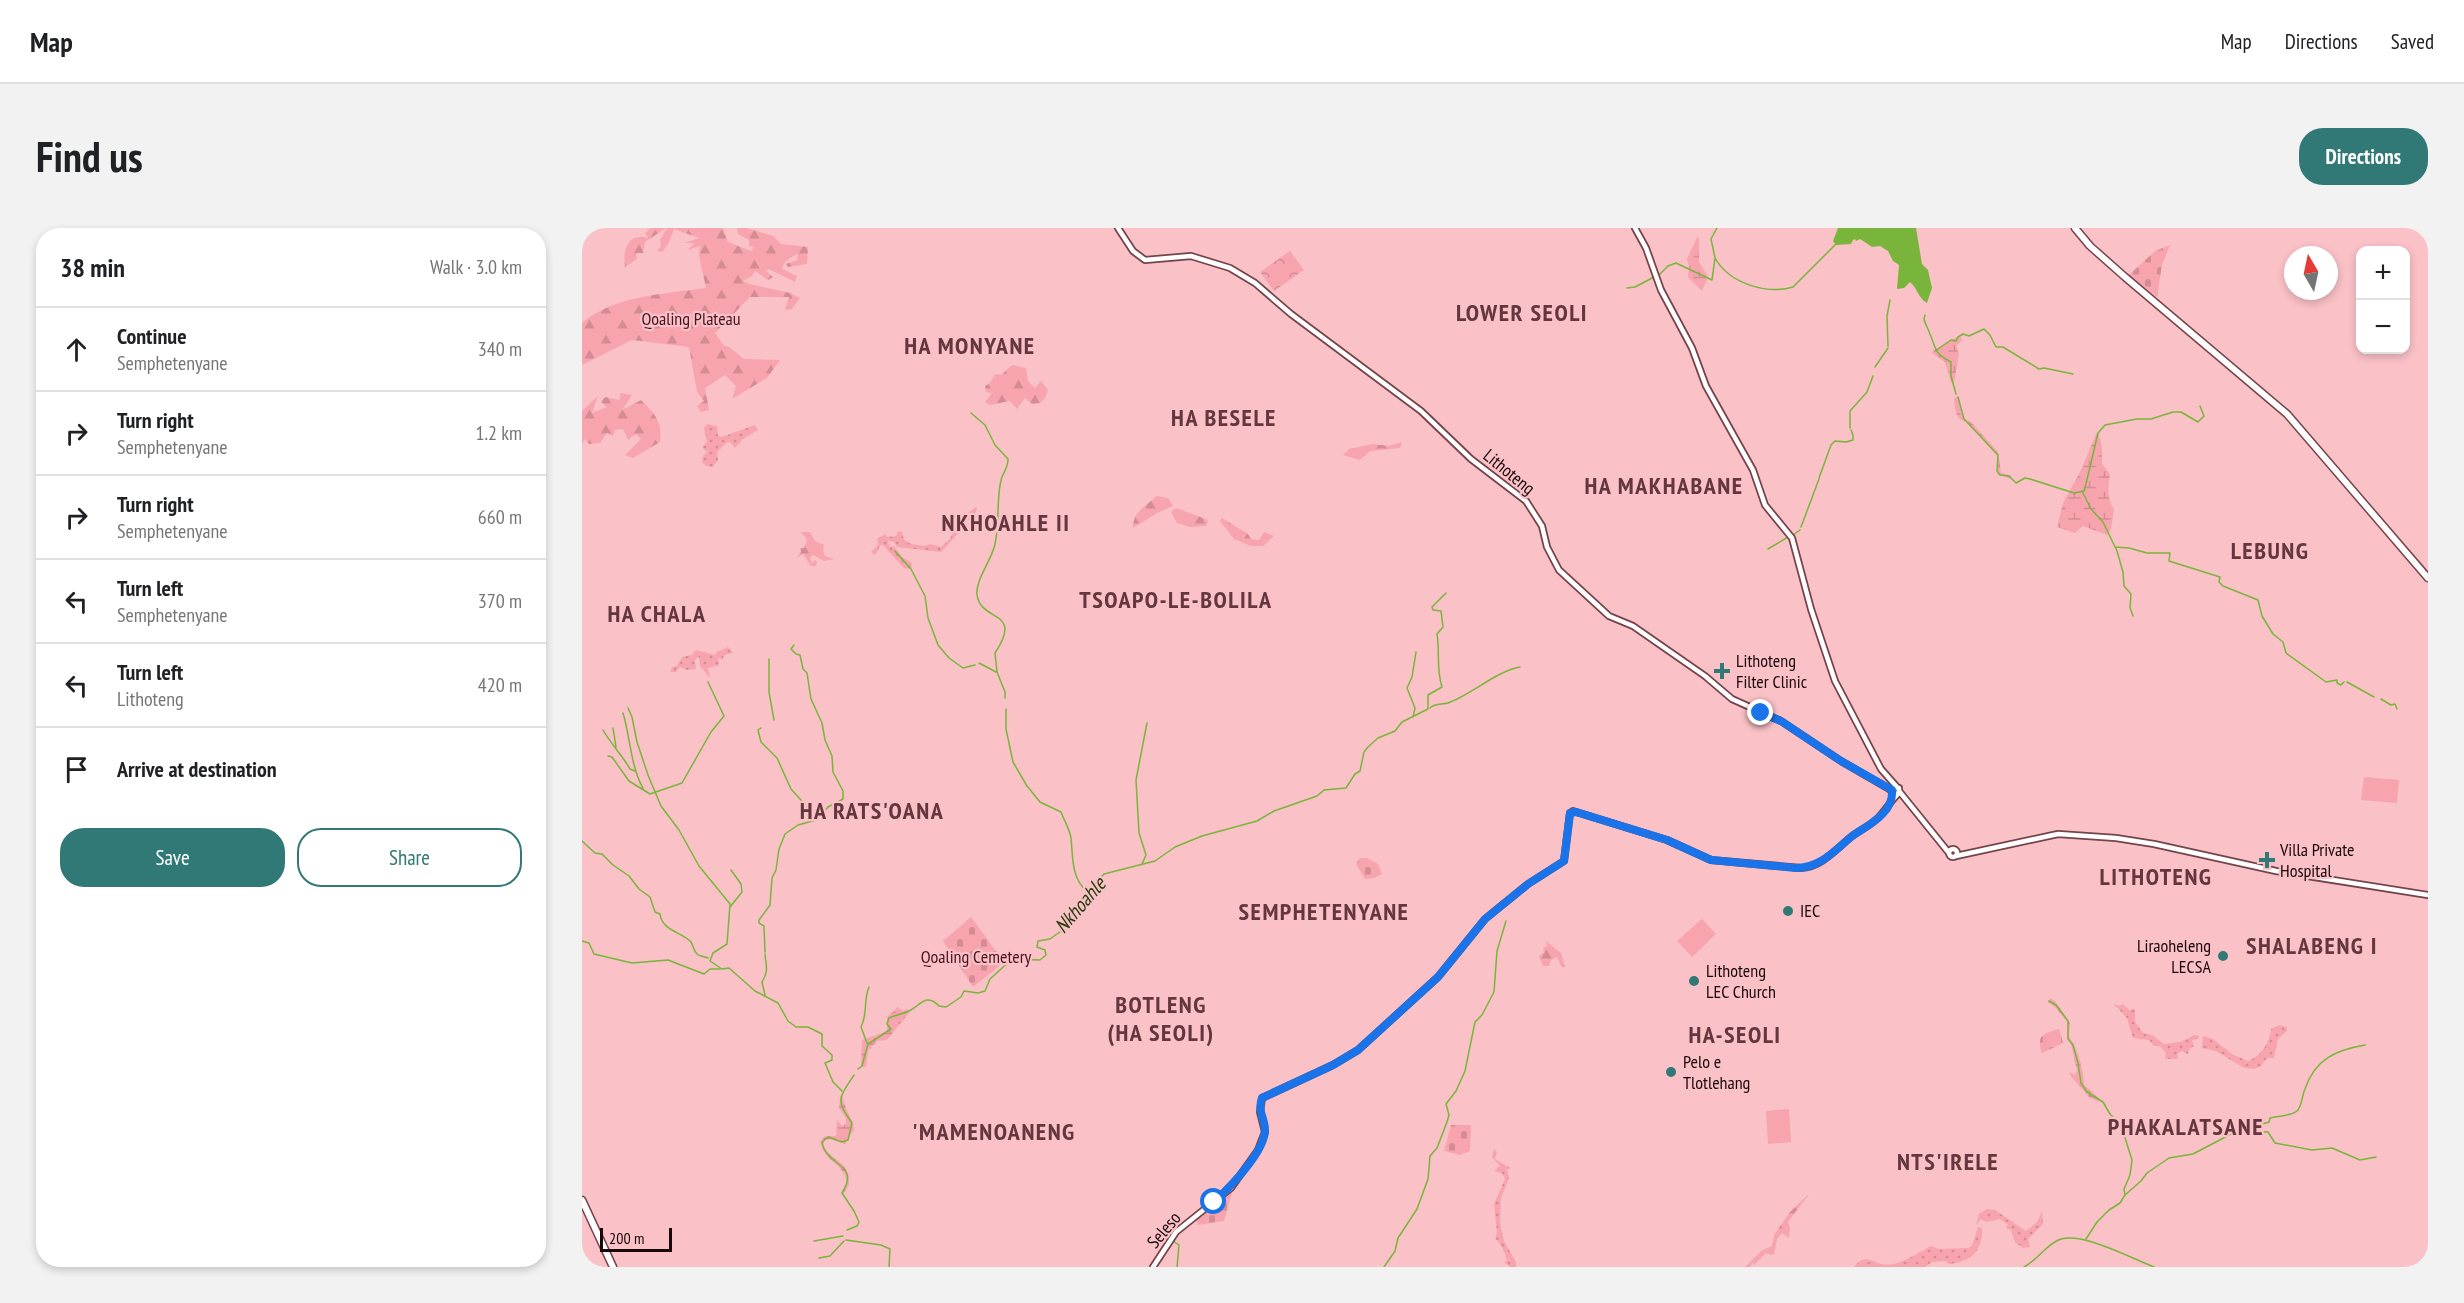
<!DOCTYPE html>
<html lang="en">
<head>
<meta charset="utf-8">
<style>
  body { margin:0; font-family:"PT Sans Narrow",sans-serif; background:#f2f2f2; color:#202124 }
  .controls { position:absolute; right:18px; top:18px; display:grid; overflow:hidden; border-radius:12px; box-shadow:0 3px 9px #0003 }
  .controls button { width:54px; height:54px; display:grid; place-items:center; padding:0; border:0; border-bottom:2px solid #e0e0e0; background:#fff; color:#202124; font:30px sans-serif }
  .compass { position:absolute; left:1702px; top:18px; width:54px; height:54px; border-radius:50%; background:#fff; box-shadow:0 3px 9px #0003; rotate:351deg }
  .scale { position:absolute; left:18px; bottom:15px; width:72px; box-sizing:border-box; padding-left:6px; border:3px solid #190709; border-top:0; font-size:16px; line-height:21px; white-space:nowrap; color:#190709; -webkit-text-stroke:4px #fac1c7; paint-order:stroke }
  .stop { position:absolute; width:18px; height:18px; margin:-14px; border:4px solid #1a73e8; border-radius:50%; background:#fff }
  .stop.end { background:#1a73e8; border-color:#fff; box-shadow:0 2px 6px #0008 }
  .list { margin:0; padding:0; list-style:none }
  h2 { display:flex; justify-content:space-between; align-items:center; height:78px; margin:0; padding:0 24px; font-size:26px }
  h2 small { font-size:20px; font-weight:400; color:#757577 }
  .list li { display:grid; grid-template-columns:39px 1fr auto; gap:18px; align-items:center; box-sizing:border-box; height:84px; padding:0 24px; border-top:2px solid #e0e0e0 }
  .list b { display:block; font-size:22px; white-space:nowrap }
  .list p { margin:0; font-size:20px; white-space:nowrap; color:#757577 }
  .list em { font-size:20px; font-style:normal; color:#757577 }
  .actions { display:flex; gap:12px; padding:18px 24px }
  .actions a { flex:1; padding:14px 0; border:2px solid #307976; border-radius:24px; text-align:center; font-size:21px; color:#307976 }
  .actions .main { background:#307976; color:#fff }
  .icon { flex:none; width:33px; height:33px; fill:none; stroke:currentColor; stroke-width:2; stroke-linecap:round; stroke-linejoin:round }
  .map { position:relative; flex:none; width:1846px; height:1039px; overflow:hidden; border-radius:24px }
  header { display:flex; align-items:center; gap:36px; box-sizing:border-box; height:84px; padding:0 30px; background:#fff; border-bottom:2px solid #e0e0e0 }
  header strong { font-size:28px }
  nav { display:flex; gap:33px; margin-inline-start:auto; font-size:21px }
  .intro { display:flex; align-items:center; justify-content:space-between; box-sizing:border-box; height:144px; padding:0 36px }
  h1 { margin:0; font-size:42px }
  .button { padding:15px 27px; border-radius:24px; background:#307976; color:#fff; font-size:21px; font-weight:700 }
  main { display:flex; gap:36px; padding:0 36px }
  aside { flex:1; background:#fff; border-radius:24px; box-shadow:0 3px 9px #0003 }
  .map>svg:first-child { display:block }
  .grass { fill:url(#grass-dots) }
  .forest { fill:url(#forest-firs) }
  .wetland { fill:url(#wetland-marsh) }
  .cemetery { fill:url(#cemetery-stones) }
  .park { fill:url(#park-crowns) }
  .pitch { fill:#f7a4ae }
  .water { fill:#79b53a }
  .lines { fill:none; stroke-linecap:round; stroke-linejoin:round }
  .stream { stroke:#79b53a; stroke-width:1.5 }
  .secondary-casing { stroke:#73444a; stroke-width:8 }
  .primary-casing { stroke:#73444a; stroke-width:9 }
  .secondary { stroke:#fff; stroke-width:4.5 }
  .primary { stroke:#fff; stroke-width:6 }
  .route { stroke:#1a73e8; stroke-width:8 }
  .poi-dot { fill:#307976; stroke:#fac1c7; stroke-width:2 }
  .labels { text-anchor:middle; stroke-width:4.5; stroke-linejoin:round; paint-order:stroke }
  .park-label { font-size:18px; fill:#48141f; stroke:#fac1c7 }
  .street-label { font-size:18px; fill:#190709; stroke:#fac1c7 }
  .poi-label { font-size:18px; fill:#190709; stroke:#fac1c7; text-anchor:start }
  .water-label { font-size:20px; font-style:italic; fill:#253d0c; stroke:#fac1c7 }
  .district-label { font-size:24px; font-weight:bold; letter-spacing:1.5px; fill:#64363d; stroke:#fac1c7 }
</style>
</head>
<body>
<header>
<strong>Map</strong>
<nav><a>Map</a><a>Directions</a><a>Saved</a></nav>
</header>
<div class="intro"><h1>Find us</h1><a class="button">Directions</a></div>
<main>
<aside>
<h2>38 min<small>Walk · 3.0 km</small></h2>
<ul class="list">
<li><svg class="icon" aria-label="ahead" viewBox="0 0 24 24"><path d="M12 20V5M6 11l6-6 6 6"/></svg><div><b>Continue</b><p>Semphetenyane</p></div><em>340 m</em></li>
<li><svg class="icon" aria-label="right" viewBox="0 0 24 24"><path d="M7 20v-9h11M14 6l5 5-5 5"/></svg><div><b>Turn right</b><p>Semphetenyane</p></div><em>1.2 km</em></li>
<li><svg class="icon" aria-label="right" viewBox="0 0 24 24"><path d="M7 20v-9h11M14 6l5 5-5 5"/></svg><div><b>Turn right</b><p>Semphetenyane</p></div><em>660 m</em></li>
<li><svg class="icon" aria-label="left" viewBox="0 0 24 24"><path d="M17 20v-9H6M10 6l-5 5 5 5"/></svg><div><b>Turn left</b><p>Semphetenyane</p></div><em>370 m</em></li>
<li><svg class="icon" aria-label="left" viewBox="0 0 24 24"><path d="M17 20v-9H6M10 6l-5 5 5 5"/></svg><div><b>Turn left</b><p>Lithoteng</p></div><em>420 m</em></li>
<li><svg class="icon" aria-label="arrive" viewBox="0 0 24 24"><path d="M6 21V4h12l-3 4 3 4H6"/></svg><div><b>Arrive at destination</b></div></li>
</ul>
<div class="actions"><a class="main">Save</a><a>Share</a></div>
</aside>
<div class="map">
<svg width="1846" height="1039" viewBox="0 0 1846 1039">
  <defs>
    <pattern id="grass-dots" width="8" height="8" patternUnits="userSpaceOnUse" patternTransform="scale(1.5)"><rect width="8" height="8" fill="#f7a4ae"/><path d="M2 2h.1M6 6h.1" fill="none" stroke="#d38c94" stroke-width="1.8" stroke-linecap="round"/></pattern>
    <pattern id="forest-firs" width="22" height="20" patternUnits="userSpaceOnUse" patternTransform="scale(1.5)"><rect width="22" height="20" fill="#f7a4ae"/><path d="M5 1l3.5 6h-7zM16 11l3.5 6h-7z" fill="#d38c94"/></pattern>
    <pattern id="wetland-marsh" width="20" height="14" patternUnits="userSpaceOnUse" patternTransform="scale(1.5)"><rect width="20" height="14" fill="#f7a4ae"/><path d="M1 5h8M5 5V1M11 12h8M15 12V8" fill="none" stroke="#d38c94"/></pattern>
    <pattern id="cemetery-stones" width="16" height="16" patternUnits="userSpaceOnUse" patternTransform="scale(1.5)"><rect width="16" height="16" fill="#f7a4ae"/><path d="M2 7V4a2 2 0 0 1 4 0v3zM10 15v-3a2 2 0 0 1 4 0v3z" fill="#d38c94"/></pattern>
    <pattern id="park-crowns" width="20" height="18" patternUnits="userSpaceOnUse" patternTransform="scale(1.5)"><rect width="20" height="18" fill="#f7a4ae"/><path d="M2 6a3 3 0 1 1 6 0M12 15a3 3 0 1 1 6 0" fill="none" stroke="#d38c94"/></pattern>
  </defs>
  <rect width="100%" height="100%" fill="#fac1c7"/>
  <path class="grass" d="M125,196L135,198L136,208L140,209L170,198L173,197L176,202L161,211L153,220L148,214L144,215L135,224L136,232L131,239L124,238L120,234L121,228L125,224L120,219L125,214L122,200Z
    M394,279L395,281L391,289L383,293L382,299L359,324L315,319L312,314L306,313L308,319L312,318L320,329L330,335L329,341L322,340L301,317H299L293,327L289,324L296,317L295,311L303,306L305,309L314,308L316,304L320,303L322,312L329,316L343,318L348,316L359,319L368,311L376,292Z
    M146,419L151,425L142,427L141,431L136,430L137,437L126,440L128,450L118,438L117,428L113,432L114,441L105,442L98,439L94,444H88L90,439L95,438L100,429L109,427L114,422L133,427L135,424Z
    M1532,776L1537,778L1541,776L1547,782L1553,781V794L1561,805L1570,807L1582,816L1598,814L1613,807L1617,808L1616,811L1610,812L1612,818L1607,821L1606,826L1600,823L1595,826L1596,831H1583L1584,825L1578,818H1572L1567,812L1551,810L1545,790Z
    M1697,797L1705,799V803L1696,811L1692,830H1685L1679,838L1672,841L1662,840L1634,823L1620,820L1621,808L1631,811L1650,826L1666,833C1678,829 1688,815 1689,801Z
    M912,921L915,924L913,931L928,940L925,942L927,950L919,970L918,995L922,1013L934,1034V1039H928L922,1034L925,1033C923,1023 919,1017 913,1010L915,1005L912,976L923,951L920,945L912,943L918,938L910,929Z
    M1405,981L1413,982L1444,1003L1455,994L1460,983L1461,996L1446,1011L1448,1019L1441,1020L1433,1014L1429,1002L1424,1000L1426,996L1417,991L1405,994L1399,991L1394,997L1397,986Z
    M1396,999L1400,1000C1401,1023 1389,1034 1367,1036L1363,1033L1350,1034L1343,1039H1272C1285,1023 1290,1037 1306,1037C1319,1036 1338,1024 1349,1018L1357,1021L1386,1020L1390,1018Z"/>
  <path class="forest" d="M69,0H84L63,14L61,25H54L55,31L43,39C40,22 47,4 66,10L63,5Z
    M85,0H141L146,14L169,23L172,19L167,18V12L156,6L155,0H165L191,8L199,16L226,19L225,36L206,39L204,36L215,32L216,26C208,30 202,32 200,41L215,48L213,54L187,41L184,43L191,49L186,52L173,43L170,48L161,53L167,56L208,65L218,70L210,81L203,82L207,69H168L133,105L142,118L147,119L162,131L198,132L185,150L150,171L154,158L143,147L123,160L127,182L119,184L115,178L122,173L115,164L107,119L50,112L0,137V95C33,67 83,66 124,60L117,28L118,18L106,22L112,15H102L117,10L92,1L86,16L80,24L75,23L79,18L78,12Z
    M430,137L444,140L446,153L453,160L459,153L466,162C463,172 460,176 450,176L443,170L435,181L428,173L408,177L403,174L410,165L404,164L403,158L408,155L413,146L419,147Z
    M38,165L50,167L40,182L59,172C74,187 80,193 78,214L51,230L43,227L59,211L54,206L46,212L41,201L33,202L31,208L25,205L18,215L7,216L3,211L0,216V183L16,168L10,185L25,179L19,174L23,169L38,172Z
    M820,214L818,220L788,223L778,232L761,227L767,221L791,216L807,218Z
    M575,268L586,270L591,278L575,285L551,300C551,283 564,278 575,268Z
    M594,280L624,291L626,292L624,298L608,299L595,295L589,284Z
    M640,290L666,306L669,311L677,312L682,304L692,308L681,318H669L652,311L638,293Z
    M219,304H228L233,313L242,317L241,322L243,328L252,331L242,333L231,327L228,329L230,335L234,332L235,334L234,338H229L221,326L214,330L219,324L218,320H222L225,312Z
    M964,713L979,725L983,739L979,738L975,729L969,732L967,738H961L957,728L962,724L961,720L965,718Z
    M1227,966L1206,994L1208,999L1207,1010L1200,1005L1195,1011L1192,1026L1189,1027L1184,1025L1172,1037L1171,1034L1168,1039H1163L1179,1023L1190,1018L1192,1007L1208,984Z"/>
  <path class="wetland" d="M1115,9L1117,10V34L1126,49L1120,63L1106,49L1107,39L1105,31Z
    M1378,107L1380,112L1374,118L1377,126L1372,155L1369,154L1363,134L1349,124Z
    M1374,169H1377L1379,184L1383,191L1390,195L1416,224L1419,245L1428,247L1429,251L1415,246V228L1385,194C1373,192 1374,182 1372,172Z
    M1515,204C1521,214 1520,225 1520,236L1528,246C1526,258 1525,272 1532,281L1529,301L1525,307L1501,298L1493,305L1475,299L1481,275L1498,244Z
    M1468,770L1473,773L1488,795L1487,809C1496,820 1502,843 1502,857L1517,870V874L1507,869L1488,847L1487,844L1493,847L1495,843L1489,816L1485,810L1486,795L1474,780L1466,774Z
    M316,779L321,783L325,781L327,785L305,812L295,813L286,823L284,839H281L279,837L280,812L303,804L305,802V789Z
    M260,866C261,880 271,889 272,902L263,916L249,911L243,912L241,917C250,935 268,931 267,957L260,968V964L265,956C264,937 242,933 238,914L243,908H254L255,892L260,898L264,896V890L257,880L258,869Z"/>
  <path class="cemetery" d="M1588,17L1580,37L1575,69L1547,47L1573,23Z
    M778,630H785L796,636L800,646L792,650L783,651L774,636Z
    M389,689L422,734L391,759L361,713Z
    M1477,801L1481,815L1460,825C1454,807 1461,806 1477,801Z
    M869,897H889L888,923L878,927L862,923Z
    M652,958L642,993L616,997L614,989Z"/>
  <path class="park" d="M708,23L722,42L692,63L678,44Z"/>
  <path class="pitch" d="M1782,549L1817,552L1815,575L1779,572Z
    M1120,691L1134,706L1110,729L1095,713Z
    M1207,881L1209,914L1186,916L1184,883Z"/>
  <path class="water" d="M1256,0H1334L1340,36L1346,42L1350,60L1345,75C1336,70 1336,61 1328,54L1322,60L1315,61L1317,37L1311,33L1306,23L1298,18L1290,19L1278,11L1274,13L1273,11L1271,12L1269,16L1254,17L1251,13Z"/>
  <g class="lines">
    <path class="stream" d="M1133,30C1147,55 1184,67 1211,59L1255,15
      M1076,48L1086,38L1094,35L1130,52L1133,30L1129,11L1135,0
      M1045,60L1053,59L1072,49
      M1343,87L1342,91C1343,96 1346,100 1348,106C1355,122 1351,124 1369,134V148L1374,166
      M1306,118L1305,88L1308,72
      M1353,123L1369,112L1374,113L1376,109L1381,106L1387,108L1402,101L1408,107L1414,119H1421L1457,141L1462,140L1491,146
      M1293,139L1306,120
      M1376,169L1382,191L1416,227L1415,243L1418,247L1427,248L1434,255L1443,250L1448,251L1492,265L1502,263L1503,260L1516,205L1523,197L1555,191H1569L1591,184H1599L1616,194L1622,188L1618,178
      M389,185L403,197L413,217L426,231C426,241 421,244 419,252C414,274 418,295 413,316C410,332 393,352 395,367C399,395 442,381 413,425L415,444L423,464V470
      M1268,200V183L1285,164L1291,148
      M1237,250L1249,217L1253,213L1264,214L1271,212V207L1269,202
      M1500,263L1509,281L1521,294L1535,323L1541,344L1542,358L1549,366L1548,380L1551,388
      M1219,299L1237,251
      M1211,307L1218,302
      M1533,319L1547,320L1565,325H1588L1587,333L1638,349L1637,354L1641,358L1676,372L1680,388L1691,406L1701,414L1704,425L1744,454L1755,452V455L1759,457L1762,454
      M1186,321L1206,309
      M313,323L329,341L343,368L346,390L356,417L367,430L381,440L393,437
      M187,431V464L192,492
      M397,435L414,444
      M1765,454L1792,469
      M1799,471L1809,477L1813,476L1815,481
      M46,480L50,489L55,514L66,547L79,578L97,602L117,638L148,676L145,716L131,725L128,733L140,741L147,740L173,763L196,775L206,793L214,799H226L240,806V818L250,827V832L243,835L251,854L260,863
      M848,480C854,475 859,477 866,475C890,466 915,443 938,439
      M424,481V501L431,534L445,558L458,574L479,584C482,592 488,602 489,610C491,628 489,651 505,663
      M41,485C48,508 49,540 61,560
      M831,489L833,480L825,460L830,449L834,424
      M31,500L34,519
      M179,500L176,502L179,514L195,530L209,561L235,590
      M21,502C29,516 40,527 48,541L53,543
      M26,528L30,529L47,553L68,566L100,555L129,504L142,488L126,454
      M0,613L13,625L20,626L31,637L47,648L57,661L68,669L73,684L78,686C80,703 100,704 109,714C112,719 111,723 116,727L126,730
      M560,636L564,627L557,605L554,552L565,495
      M148,679L160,664L159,656L149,642
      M0,713L7,715L12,726L50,735L86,732L122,746L128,741H138
      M183,724L182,698L177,695V692L188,677L190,650L194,642L197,621L203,606L216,597L234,592L246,579L261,571V563L251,544L250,528L243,512L240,495L229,471L225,445L221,441L218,427L214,426L209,421L212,417
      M183,767L180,754C187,743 184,738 183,726
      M1467,773L1474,777L1486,793V811L1491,817L1496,835L1499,855L1505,864L1521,874L1528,886L1539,897L1550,932L1548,947L1542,961L1543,967L1538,975L1527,982L1515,994L1504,1011
      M285,815L279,799C286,786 281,773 287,759
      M276,841L280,838L286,816L309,801L305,796L307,790C313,787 321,786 327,783C338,778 344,764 357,778L364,779L379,769L382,763L396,765L403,763L408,751L430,731L458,732L464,727L463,722L455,719L456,713L468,711L482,701L492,688L496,675L522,646L573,633L593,619L620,608L675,593L692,583L735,568L742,562L764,560L773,546L778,543L782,524L786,519L796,510L813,503L820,494L846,481V467L860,459C854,441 858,424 855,406L861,399L859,383L851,382L850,379L864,365
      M1665,903L1686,904L1693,915L1730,922L1750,920L1778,932L1794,929
      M1543,967L1559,953L1565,945L1587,930L1611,926L1651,905L1687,894L1688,890C1696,888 1709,888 1715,883C1720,879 1720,867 1723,861C1733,831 1754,822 1783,817
      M265,1002L275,998L277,994L272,983L260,965C279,935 244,939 240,914L246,909L260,914L266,912L270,895C254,872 256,871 272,847
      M584,1009L585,1003
      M264,1012L299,1017L308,1021L307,1039
      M232,1013L261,1008
      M591,1013L597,1017L595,1039
      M237,1030L248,1028L262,1013
      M802,1039L813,1023L816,1010L835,981L846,951L848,928L855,920L865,894L867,887L864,876L874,863L883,843L893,794L900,787L912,764L915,723L924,693
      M1442,1039C1456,1032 1465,1015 1479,1011C1503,1005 1549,1030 1572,1039"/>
    <g class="secondary-casing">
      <path id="secondary" d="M536,0L551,23L563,32L609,28L648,40L673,55L709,86L839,183L889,231L944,273L960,298L965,319L977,342L1027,388L1051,398L1123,448L1150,471L1199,493L1259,533L1309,562
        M1053,0L1064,20L1079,62L1110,120L1124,158L1171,242L1183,277L1210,310L1229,381L1253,453L1299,541L1314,558
        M1317,563L1367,625
        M1367 625a4 4 0 1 1 8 0a4 4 0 1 1-8 0Z
        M1374,628L1476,606L1534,610L1572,616L1694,643L1846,667
        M571,1039L594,1004L649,960L676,922L683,904L678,884L680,870L751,837L776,822L856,749L903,691L946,656L982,633L988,585L991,583L1085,612L1129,632L1219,640C1240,639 1254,621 1269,609C1278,602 1288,598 1296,590C1304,582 1309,572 1317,565V560L1313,559L1309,563L1314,566"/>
    </g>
    <g class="primary-casing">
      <path id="primary" d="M1493,0L1508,18L1543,49L1705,186L1846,350
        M0,972L31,1039"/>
    </g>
    <use href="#secondary" class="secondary"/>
    <use href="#primary" class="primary"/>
  </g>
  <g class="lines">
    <path class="route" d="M632,974C647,960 683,924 683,902C683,890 675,883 680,870L751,837L776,822L856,749L903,691L946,656L982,633L988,585L994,584L1085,612L1129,632L1214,640C1238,640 1252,623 1269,609C1285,597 1312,586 1310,562L1259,533L1199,493L1179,485"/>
  </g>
  <g class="poi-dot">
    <path d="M1137 434h6v6h6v6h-6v6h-6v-6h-6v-6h6z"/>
    <path d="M1682 623h6v6h6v6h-6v6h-6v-6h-6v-6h6z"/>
    <circle cx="1206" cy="683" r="6"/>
    <circle cx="1641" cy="728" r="6"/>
    <circle cx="1112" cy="753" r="6"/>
    <circle cx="1089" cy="844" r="6"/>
  </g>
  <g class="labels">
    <g class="park-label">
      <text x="109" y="97">Qoaling Plateau</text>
      <text x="394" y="735">Qoaling Cemetery</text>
    </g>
    <g class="street-label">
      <text transform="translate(927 244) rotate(39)" y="6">Lithoteng</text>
      <text transform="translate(582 1002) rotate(-50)" y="6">Seleso</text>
    </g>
    <g class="poi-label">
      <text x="1154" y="439">Lithoteng<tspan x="1154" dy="21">Filter Clinic</tspan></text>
      <text x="1698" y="628">Villa Private<tspan x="1698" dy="21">Hospital</tspan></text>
      <text x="1218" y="689">IEC</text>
      <text x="1629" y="724" text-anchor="end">Liraoheleng<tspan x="1629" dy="21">LECSA</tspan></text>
      <text x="1124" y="749">Lithoteng<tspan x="1124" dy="21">LEC Church</tspan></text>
      <text x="1101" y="840">Pelo e<tspan x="1101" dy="21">Tlotlehang</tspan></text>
    </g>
    <g class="water-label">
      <text transform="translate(498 677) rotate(-49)" y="7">Nkhoahle</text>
    </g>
    <g class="district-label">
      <text x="940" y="93">LOWER SEOLI</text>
      <text x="388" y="126">HA MONYANE</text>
      <text x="642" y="198">HA BESELE</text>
      <text x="1082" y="266">HA MAKHABANE</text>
      <text x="424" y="303">NKHOAHLE II</text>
      <text x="1688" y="331">LEBUNG</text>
      <text x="594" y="380">TSOAPO-LE-BOLILA</text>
      <text x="75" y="394">HA CHALA</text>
      <text x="290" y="591">HA RATS'OANA</text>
      <text x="1574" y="657">LITHOTENG</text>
      <text x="742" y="692">SEMPHETENYANE</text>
      <text x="1730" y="726">SHALABENG I</text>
      <text x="579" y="785">BOTLENG<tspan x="579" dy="28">(HA SEOLI)</tspan></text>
      <text x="1153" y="815">HA-SEOLI</text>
      <text x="1604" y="907">PHAKALATSANE</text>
      <text x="412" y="912">'MAMENOANENG</text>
      <text x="1366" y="942">NTS'IRELE</text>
    </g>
  </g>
</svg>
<div class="controls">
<button>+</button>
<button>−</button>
</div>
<svg class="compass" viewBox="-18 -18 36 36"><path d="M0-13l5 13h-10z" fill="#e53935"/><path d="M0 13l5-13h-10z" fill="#757577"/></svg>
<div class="scale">200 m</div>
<div class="stop" style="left:632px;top:974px"></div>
<div class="stop end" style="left:1179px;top:485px"></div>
</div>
</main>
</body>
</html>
